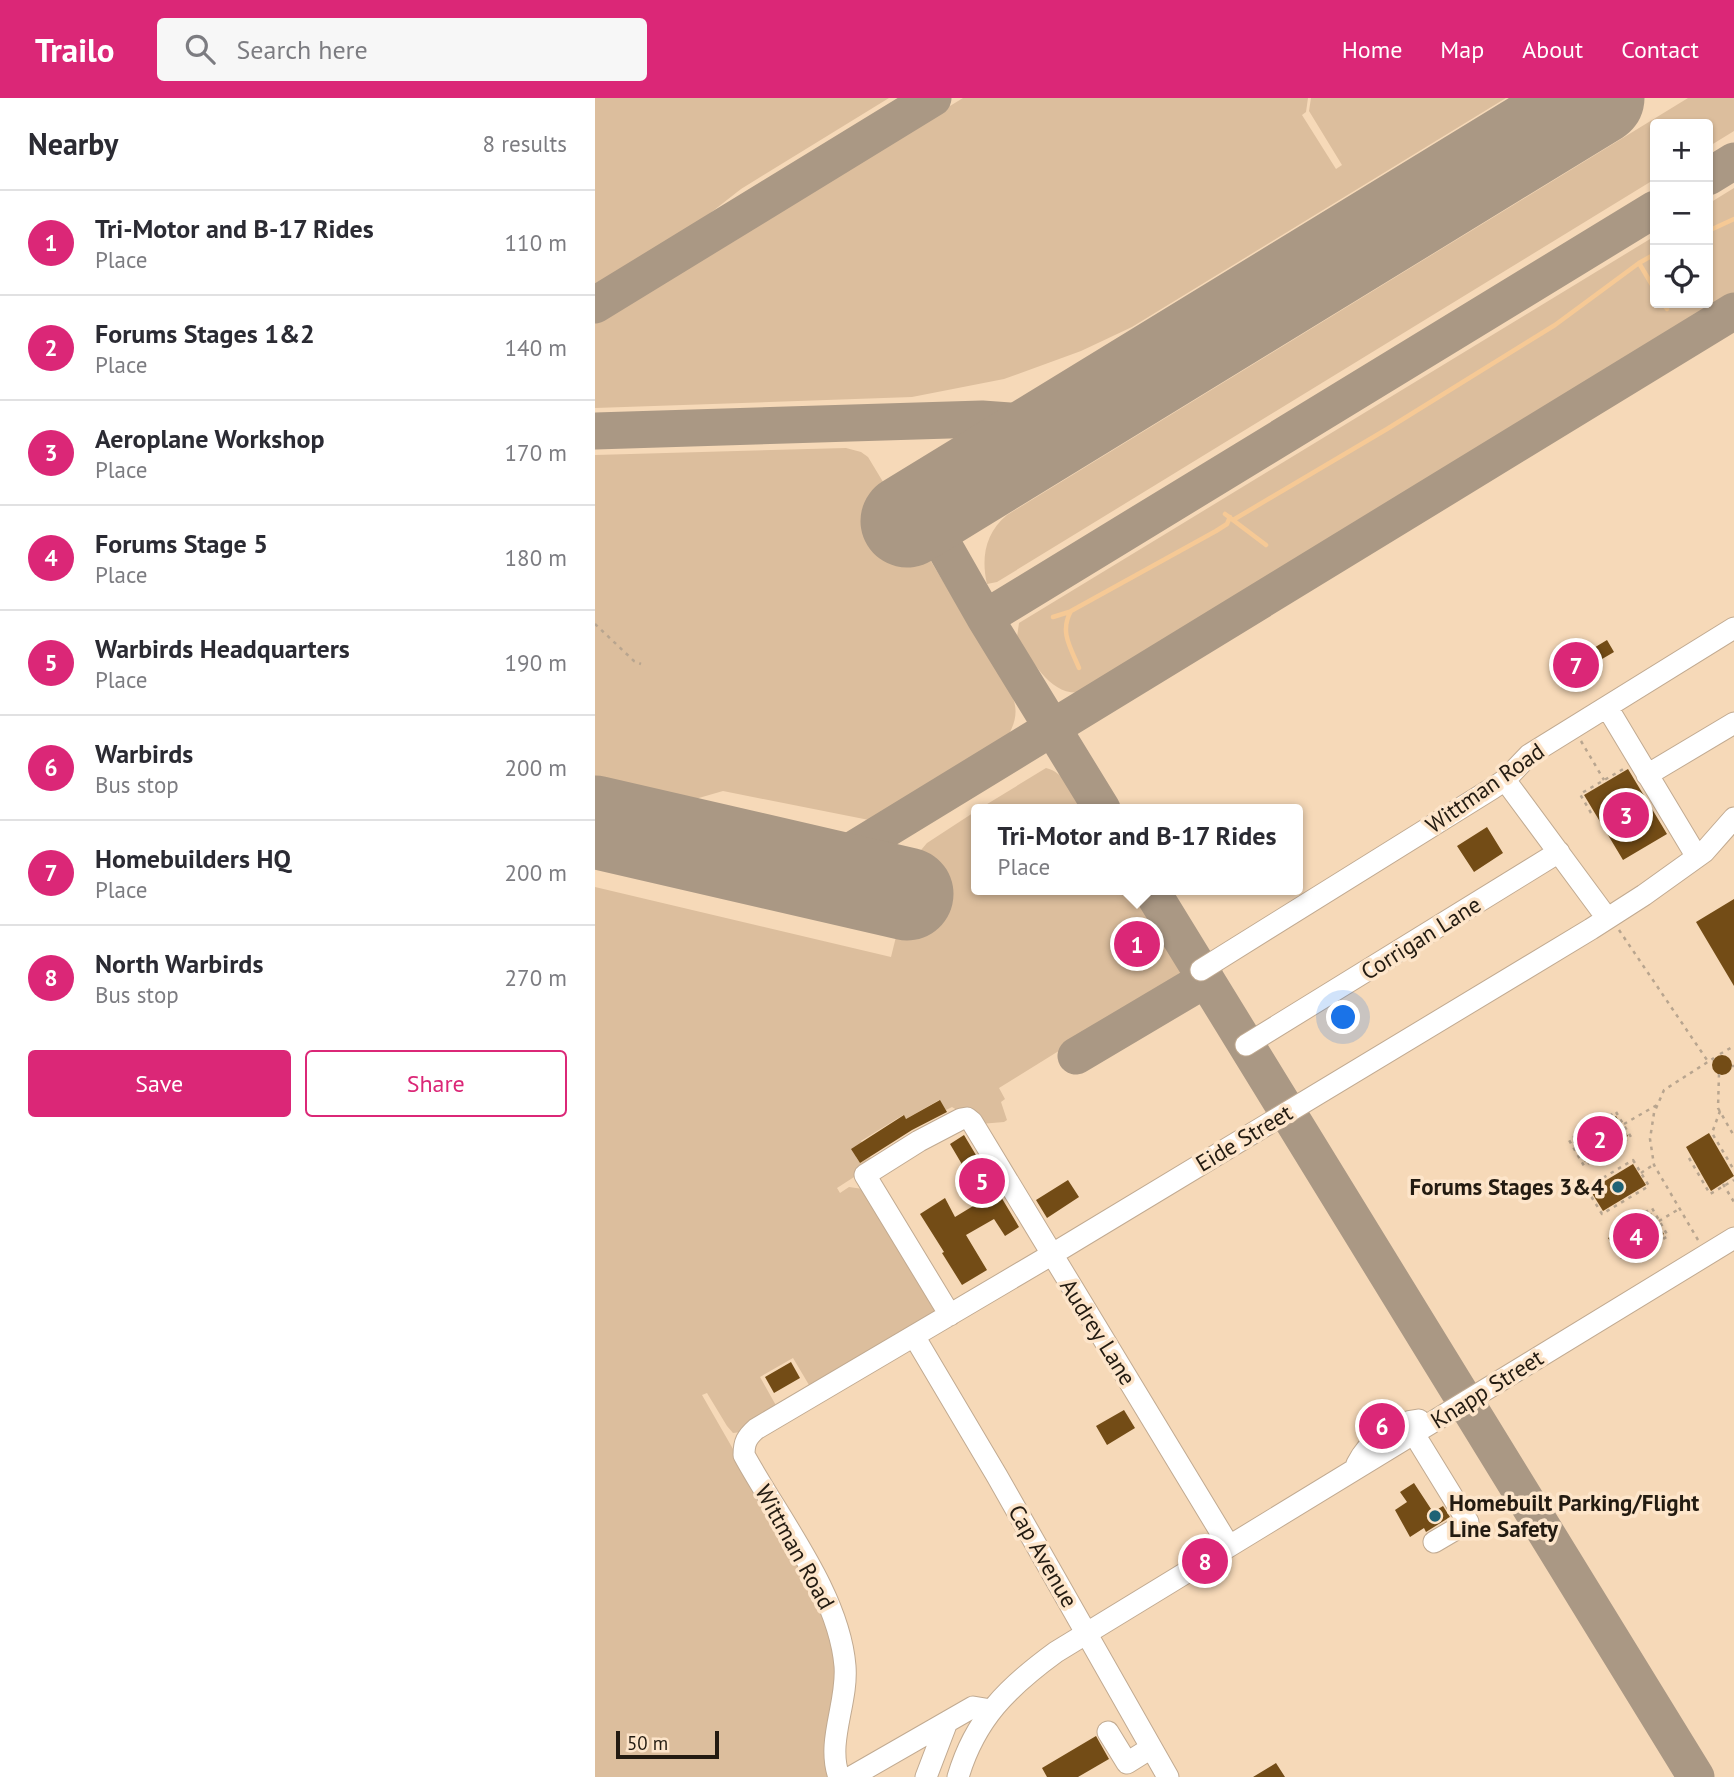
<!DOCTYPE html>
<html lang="en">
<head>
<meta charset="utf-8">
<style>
  body { margin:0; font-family:"PT Sans",sans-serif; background:#f7f7f7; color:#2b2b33 }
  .controls { position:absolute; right:21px; top:21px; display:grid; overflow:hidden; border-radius:7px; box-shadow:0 2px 5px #0004 }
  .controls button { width:63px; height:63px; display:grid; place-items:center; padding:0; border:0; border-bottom:2px solid #e1e1e2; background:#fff; color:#2b2b33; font:35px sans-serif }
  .scale { position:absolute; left:21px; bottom:18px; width:103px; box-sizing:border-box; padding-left:7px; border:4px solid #231b11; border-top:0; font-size:19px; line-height:24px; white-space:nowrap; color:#231b11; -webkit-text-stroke:5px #fde5ca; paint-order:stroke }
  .you { position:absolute; left:749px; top:920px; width:24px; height:24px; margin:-18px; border:5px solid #fff; border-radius:50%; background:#1a73e8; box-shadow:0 0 0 10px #1a73e833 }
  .badge { display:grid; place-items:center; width:46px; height:46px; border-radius:50%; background:#db2777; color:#fff; font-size:23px; font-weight:700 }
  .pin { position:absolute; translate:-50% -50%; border:4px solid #fff; box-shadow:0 2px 7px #0006 }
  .popup { position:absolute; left:376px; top:706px; width:332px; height:91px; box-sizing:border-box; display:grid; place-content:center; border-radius:7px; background:#fff; filter:drop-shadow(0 2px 5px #0005); font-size:23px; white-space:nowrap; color:#7c7c81 }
  .popup b { font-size:26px; color:#2b2b33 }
  .popup::after { content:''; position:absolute; left:50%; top:100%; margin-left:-14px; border:14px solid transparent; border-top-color:#fff }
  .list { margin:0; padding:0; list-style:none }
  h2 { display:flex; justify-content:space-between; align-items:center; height:91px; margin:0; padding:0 28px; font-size:30px }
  h2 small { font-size:23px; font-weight:400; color:#7c7c81 }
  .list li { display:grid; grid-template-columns:46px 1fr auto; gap:21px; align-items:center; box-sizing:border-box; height:105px; padding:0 28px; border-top:2px solid #e1e1e2 }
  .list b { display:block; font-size:26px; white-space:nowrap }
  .list p { margin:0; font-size:23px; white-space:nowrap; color:#7c7c81 }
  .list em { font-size:23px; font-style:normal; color:#7c7c81 }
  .actions { display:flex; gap:14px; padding:21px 28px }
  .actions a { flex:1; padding:16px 0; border:2px solid #db2777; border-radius:7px; text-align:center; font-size:24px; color:#db2777 }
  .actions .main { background:#db2777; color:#fff }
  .icon { flex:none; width:38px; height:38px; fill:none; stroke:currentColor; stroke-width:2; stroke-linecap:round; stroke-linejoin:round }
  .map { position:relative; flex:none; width:1139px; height:1679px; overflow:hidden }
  header { display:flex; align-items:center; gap:42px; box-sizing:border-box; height:98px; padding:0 35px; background:#db2777; color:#fff }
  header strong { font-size:33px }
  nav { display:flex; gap:38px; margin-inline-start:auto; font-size:24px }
  .search { width:490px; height:63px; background:#f7f7f7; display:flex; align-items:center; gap:18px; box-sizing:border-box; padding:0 24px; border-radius:7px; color:#7c7c81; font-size:26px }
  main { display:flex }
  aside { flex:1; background:#fff }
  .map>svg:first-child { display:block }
  .built { fill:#f6d9b8; fill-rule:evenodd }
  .green { fill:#dcbe9d }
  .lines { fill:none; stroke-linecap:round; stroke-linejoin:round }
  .stream { stroke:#f6c995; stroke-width:4.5 }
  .taxiway { stroke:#aa9884; stroke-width:37 }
  .runway { stroke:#aa9884; stroke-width:93 }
  .building { fill:#734c16 }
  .minor-casing { stroke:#c1aa91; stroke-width:23 }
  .path { stroke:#b8a58f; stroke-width:2.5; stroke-dasharray:3.5 5; stroke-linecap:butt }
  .minor { stroke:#fff; stroke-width:21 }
  .poi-dot { fill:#1f6275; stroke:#fde5ca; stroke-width:2.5 }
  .labels { text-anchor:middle; stroke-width:7; stroke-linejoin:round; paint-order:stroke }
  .street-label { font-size:23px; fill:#231b11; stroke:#fde5ca }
  .poi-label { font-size:23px; font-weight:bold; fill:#231b11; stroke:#fde5ca; text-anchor:end }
</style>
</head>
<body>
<header>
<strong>Trailo</strong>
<div class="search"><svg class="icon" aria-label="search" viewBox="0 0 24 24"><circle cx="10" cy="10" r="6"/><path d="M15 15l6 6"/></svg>Search here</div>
<nav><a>Home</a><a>Map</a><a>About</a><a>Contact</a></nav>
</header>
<main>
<aside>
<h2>Nearby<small>8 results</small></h2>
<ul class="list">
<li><span class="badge">1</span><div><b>Tri-Motor and B-17 Rides</b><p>Place</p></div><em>110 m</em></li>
<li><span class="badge">2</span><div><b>Forums Stages 1&amp;2</b><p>Place</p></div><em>140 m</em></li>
<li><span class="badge">3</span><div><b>Aeroplane Workshop</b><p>Place</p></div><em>170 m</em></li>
<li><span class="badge">4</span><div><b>Forums Stage 5</b><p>Place</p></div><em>180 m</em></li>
<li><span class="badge">5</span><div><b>Warbirds Headquarters</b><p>Place</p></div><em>190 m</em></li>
<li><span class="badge">6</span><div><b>Warbirds</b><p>Bus stop</p></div><em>200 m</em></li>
<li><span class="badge">7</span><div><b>Homebuilders HQ</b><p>Place</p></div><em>200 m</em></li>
<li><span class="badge">8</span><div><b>North Warbirds</b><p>Bus stop</p></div><em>270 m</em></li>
</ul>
<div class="actions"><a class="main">Save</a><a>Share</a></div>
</aside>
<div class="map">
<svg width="1139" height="1679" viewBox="0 0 1139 1679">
  <rect width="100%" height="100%" fill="#fde5ca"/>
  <path class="built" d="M0,0H1139V1679H0ZM1060,26H1113V205H1060ZM381,711H703V792H381Z"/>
  <path class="green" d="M0,0H294L146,91L109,120L0,187Z
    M368,0H713L711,14L707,17L741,71L747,67L714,13L716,0H911L537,229L486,253L409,281L317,299L0,310V225Z
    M1093,0H1139V33L1113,49V26H1060V81L402,484L392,486C386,460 390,435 412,417Z
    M1139,90V200L502,589C461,610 440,567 422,539L424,525L1060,138V205H1113V106Z
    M251,350L266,354L273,359L416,596C426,614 418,632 407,647L296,715L274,722L128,693L76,708L0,691V357Z
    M451,670C469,674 480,697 491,711H384Z
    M381,713V792H541L591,874L404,990L410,1001L406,1004L412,1022L409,1024L385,1026L357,1009L351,1012L344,1002L311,1021L308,1017L266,1043L271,1052L261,1059L265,1065L275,1059L278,1064L273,1070L242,1090L245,1095L254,1089L268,1091L343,1205L342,1217L217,1292L198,1260L165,1279L183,1311L146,1334L138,1335L132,1328L112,1295L107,1297L220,1494C231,1518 241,1548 242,1574C242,1610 229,1643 233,1679H0V789L296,859L321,758L332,745Z"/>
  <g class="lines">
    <path class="stream" d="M1113,133L1139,121
      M1044,165L1060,192
      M1068,205L1072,211
      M630,416L671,447
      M638,422L792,331L960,227L1044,165L1060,156
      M458,519L474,514
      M484,570C476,550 464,534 476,513L621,433L632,426L635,419"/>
    <path class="taxiway" d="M1113,79L1139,63
      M0,207L338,0
      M0,333L387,321L469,327
      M329,413L390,520L507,711
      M390,520L1060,111
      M193,769L224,770L259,751L1139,213
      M556,792L1101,1679
      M481,958L611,881"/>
    <path class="runway" d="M312,423L1003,0
      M0,724L312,796"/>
  </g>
  <path class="building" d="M1012,542L1019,554L990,571L992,576L967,590L957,572L964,567L960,561L979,550L981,554L989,550L992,554Z
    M1033,671L1072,736L1028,762L989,697Z
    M892,729L908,755L879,774L862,748Z
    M1139,801V888L1101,824Z
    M1117 967a10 10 0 1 1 20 0a10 10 0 1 1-20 0Z
    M345,1002L352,1014L317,1032L265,1065L256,1051L309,1017L311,1021Z
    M1021,1018L1033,1038L990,1064L978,1044Z
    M1114,1035L1139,1078L1116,1093L1091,1049Z
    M369,1037L424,1129L410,1138L399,1121L371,1137L392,1172L367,1187L347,1155L349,1154L325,1116L350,1100L360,1119L388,1102L355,1046Z
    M1038,1066L1051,1087L1008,1113L995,1092Z
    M473,1082L484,1099L452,1120L441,1102Z
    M1056,1115L1069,1136L1026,1161L1013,1140Z
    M196,1264L205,1280L179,1295L170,1279Z
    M529,1312L540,1330L512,1347L501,1328Z
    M819,1385L838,1414L848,1408L855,1419L831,1434L829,1430L815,1439L800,1412L812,1404L805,1394Z
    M501,1638L514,1661L483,1679H452L447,1670Z
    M681,1665L690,1679H658Z"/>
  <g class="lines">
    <g class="minor-casing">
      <path id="minor" d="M1012,609L1102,759
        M1052,677L1139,625
        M910,682L1012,820
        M606,872L898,690L910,682L934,657L1139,530
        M651,947L964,754
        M355,1217L270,1077L324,1043L366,1021L372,1020L377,1024L634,1448
        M319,1238L402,1378L573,1679
        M819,1336L873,1424L839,1444
        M762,1366C773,1344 798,1324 824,1322
        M513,1634L532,1665L556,1650
        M244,1679C231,1644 253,1605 250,1568C244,1495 183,1420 149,1357C149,1344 152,1339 161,1331L456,1157L996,831L1049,797L1109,754L1139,720
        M256,1679L378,1609L396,1612
        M331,1679L352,1624
        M363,1679C380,1621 413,1589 461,1554L1139,1140"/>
    </g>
    <path class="path" d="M0,526L39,563L46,566
      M986,643L1009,682
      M996,715L985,696L1030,670
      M1024,832L1112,962
      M1125,956L1139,948
      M1137,968H1139
      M1124,976L1123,1010L1139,1038
      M1125,1013L1117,1035L1139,1072
      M1021,1014L1036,1039L989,1068L974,1042Z
      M1029,1026L1062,1007
      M1094,1060L1115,1096L1139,1082
      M1038,1062L1054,1088L1007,1116L991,1090Z
      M1046,1075L1058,1067
      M1128,1086L1139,1104
      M1064,1123L1084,1111
      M1021,1132L1057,1110L1073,1138L1050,1152
      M1103,1142L1059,1067L1055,1041L1059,1015L1069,992L1119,960"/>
    <use href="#minor" class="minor"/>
  </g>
  <g class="poi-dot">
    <circle cx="1023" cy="1089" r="7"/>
    <circle cx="840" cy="1418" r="7"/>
  </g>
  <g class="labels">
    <g class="street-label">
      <text transform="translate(890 690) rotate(-35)" y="8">Wittman Road</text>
      <text transform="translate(826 840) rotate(-32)" y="8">Corrigan Lane</text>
      <text transform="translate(649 1040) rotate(-31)" y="8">Eide Street</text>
      <text transform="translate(503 1234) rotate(58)" y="8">Audrey Lane</text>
      <text transform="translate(892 1291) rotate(-32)" y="8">Knapp Street</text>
      <text transform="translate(200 1449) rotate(61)" y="8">Wittman Road</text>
      <text transform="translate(448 1458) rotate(60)" y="8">Cap Avenue</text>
    </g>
    <g class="poi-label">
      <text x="1009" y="1097">Forums Stages 3&amp;4</text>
      <text x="854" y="1413" text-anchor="start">Homebuilt Parking/Flight<tspan x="854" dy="26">Line Safety</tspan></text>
    </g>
  </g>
</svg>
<div class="controls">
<button>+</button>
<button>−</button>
<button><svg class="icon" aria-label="locate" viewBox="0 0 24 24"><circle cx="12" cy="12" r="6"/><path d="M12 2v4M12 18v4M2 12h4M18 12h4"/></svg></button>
</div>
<div class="scale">50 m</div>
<div class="you"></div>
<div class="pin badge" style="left:542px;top:846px">1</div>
<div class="popup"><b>Tri-Motor and B-17 Rides</b>Place</div>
<div class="pin badge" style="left:1005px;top:1041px">2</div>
<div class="pin badge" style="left:1031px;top:717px">3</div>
<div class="pin badge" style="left:1041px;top:1138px">4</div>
<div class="pin badge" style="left:387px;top:1083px">5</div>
<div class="pin badge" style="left:787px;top:1328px">6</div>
<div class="pin badge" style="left:981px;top:567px">7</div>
<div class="pin badge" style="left:610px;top:1463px">8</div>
</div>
</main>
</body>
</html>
